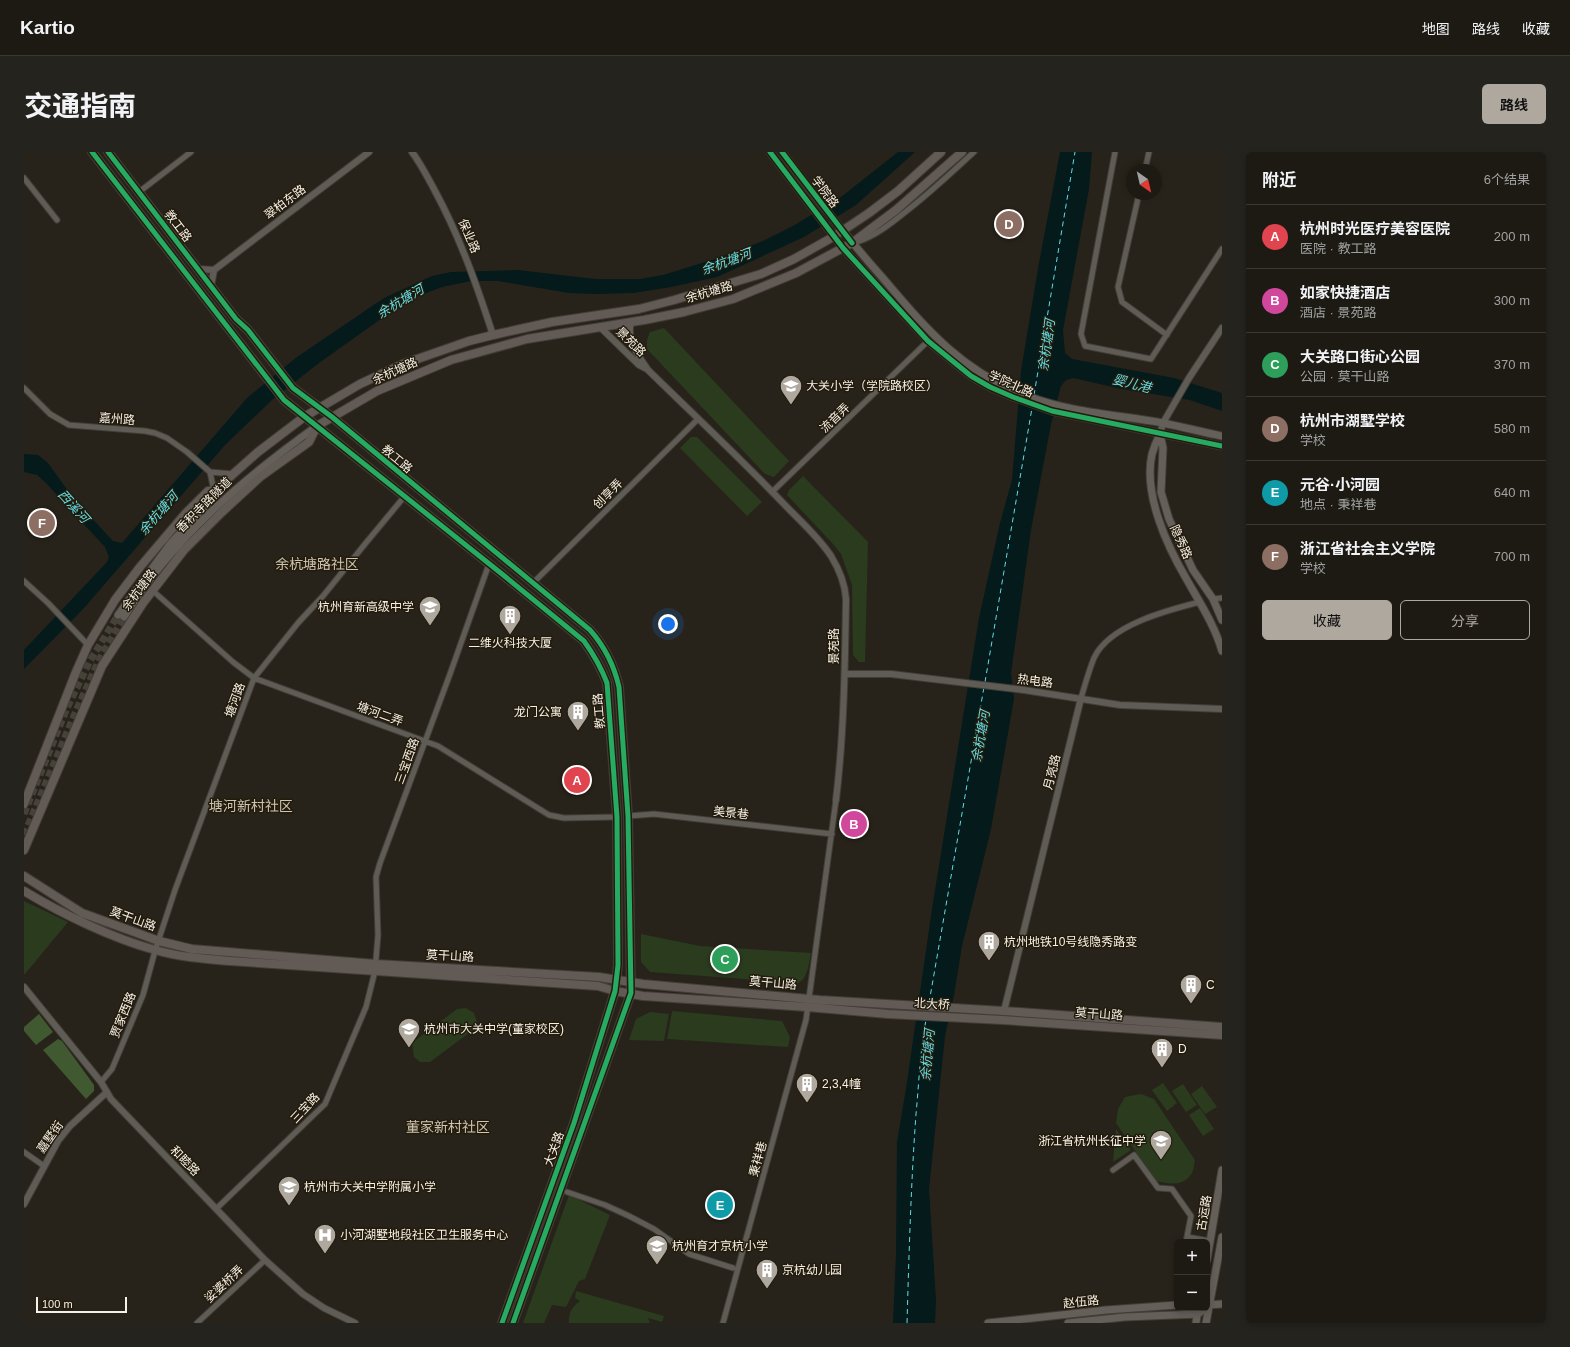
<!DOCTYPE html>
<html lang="zh">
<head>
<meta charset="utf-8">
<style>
  body { margin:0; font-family:Arial,"Noto Sans SC",sans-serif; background:#25231d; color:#f1f3f6 }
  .controls { position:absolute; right:12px; bottom:12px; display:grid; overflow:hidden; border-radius:6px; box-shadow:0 2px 6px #0003 }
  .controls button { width:36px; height:36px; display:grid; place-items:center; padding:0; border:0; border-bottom:1px solid #3b3834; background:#1d1a14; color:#f1f3f6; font:20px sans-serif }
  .compass { position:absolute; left:1102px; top:12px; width:36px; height:36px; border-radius:50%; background:#1d1a14; box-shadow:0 2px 6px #0003; rotate:146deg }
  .scale { position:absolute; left:12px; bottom:10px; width:91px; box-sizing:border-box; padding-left:4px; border:2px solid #f6f0e6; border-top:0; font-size:11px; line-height:14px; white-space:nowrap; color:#f6f0e6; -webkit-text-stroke:3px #231b0c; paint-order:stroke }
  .you { position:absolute; left:644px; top:472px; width:14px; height:14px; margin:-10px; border:3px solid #fff; border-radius:50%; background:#1a73e8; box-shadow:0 0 0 6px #1a73e833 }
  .badge { display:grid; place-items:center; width:26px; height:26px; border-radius:50%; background:#aea89f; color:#fff; font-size:13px; font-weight:700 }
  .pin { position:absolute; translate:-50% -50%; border:2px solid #fff; box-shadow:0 1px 4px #0006 }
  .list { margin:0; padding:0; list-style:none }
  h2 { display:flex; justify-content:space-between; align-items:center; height:52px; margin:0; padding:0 16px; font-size:17px }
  h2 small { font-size:13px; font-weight:400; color:#a0a1a0 }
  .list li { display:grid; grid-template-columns:26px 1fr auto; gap:12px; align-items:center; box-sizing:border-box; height:64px; padding:0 16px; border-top:1px solid #3b3834 }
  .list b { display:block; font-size:15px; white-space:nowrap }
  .list p { margin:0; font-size:13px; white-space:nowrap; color:#a0a1a0 }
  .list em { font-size:13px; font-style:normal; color:#a0a1a0 }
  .actions { display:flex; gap:8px; padding:12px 16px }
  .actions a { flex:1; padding:9px 0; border:1px solid #aea89f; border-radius:6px; text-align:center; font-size:14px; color:#aea89f }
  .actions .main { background:#aea89f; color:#111 }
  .map { position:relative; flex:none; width:1198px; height:1171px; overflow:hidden; border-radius:6px }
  header { display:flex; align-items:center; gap:24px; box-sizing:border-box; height:56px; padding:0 20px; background:#1d1a14; border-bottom:1px solid #3b3834 }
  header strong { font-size:19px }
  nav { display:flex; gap:22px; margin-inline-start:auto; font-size:14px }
  .intro { display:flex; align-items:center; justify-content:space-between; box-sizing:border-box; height:96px; padding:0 24px }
  h1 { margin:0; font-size:28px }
  .button { padding:10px 18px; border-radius:6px; background:#aea89f; color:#111; font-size:14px; font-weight:700 }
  main { display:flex; gap:24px; padding:0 24px }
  aside { flex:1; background:#1d1a14; border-radius:6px; box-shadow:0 2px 6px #0003 }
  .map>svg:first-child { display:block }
  .green { fill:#2a3b1e }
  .forest { fill:#405930 }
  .water { fill:#041a1b }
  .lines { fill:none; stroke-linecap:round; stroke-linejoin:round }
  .ferry { stroke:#63dde5; stroke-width:1; stroke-dasharray:5 4; stroke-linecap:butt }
  .secondary-tunnel { stroke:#464239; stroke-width:7; stroke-dasharray:7 3.5; stroke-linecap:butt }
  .minor-casing { stroke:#423d37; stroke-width:7 }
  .tertiary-casing { stroke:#423d37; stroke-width:8 }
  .secondary-casing { stroke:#423d37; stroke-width:9 }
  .primary-casing { stroke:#423d37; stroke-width:10 }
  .minor { stroke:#5f5c56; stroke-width:5 }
  .tertiary { stroke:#5f5c56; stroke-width:6 }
  .secondary { stroke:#655f5a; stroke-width:7 }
  .primary { stroke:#625a54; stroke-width:8 }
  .cycleway-casing { stroke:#231b0c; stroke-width:8 }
  .cycleway { stroke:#26ab63; stroke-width:5 }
  .labels { text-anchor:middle; stroke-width:3; stroke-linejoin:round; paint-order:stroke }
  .street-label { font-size:12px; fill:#f6f0e6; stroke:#231b0c }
  .poi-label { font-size:12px; fill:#f6f0e6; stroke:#231b0c; text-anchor:start }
  .water-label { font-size:13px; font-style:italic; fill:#63dde5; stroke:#231b0c }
  .quarter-label { font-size:14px; fill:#cfc4b1; stroke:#231b0c }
</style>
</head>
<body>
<header>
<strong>Kartio</strong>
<nav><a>地图</a><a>路线</a><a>收藏</a></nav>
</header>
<div class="intro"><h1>交通指南</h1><a class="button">路线</a></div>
<main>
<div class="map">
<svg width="1198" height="1171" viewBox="0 0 1198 1171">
  <rect width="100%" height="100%" fill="#27231a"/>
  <path class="green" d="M640,176L765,309L750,325L741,322L623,197V188L626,180Z
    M667,285H673L738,350L723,364L656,296Z
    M779,324L844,390L841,510H835L829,503L828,433L823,419L817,402L809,392L763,343L765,338Z
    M0,749L44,770L1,822H0Z
    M617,782L676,794L787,801C785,810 784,827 774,831L626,820L617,810Z
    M442,856L450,861L453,870L449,878L406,910H396L390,905L388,891L433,857Z
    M648,859L758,869L766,885L764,895L643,887Z
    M626,860L645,862L640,889L605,888L612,867Z
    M1139,931L1153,951L1143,959L1128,938Z
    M1159,932L1173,953L1162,960L1148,939Z
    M1178,934L1193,955L1181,962L1167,942Z
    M1117,942L1130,947L1171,1008C1170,1012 1170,1017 1168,1021C1160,1035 1145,1032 1132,1029L1092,971L1094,957L1101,945Z
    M1176,956L1190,977L1179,984L1165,963Z
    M1092,977L1107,998L1089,1010Z
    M545,1043L586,1063L561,1127L555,1129L542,1155L528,1153L520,1171H499Z
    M552,1139L640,1164L638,1170L624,1166L626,1171H545C544,1161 548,1155 556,1149L551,1146Z"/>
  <path class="forest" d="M15,862L29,880L12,893L0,879V875Z
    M34,887L38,889L70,933V939L62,947L19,898Z"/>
  <path class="water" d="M874,0H891L832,53L780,85L693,125L647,135L609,141L571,142L545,141L474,129H447L418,135L392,145L361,164L295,211L249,247L201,293L60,456L0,517V498L83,410L85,405L81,395L22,331L13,323L0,320V302L14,303L24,311L49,346L89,389L98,391L223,246L273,205L360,146L408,124L427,120L494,118L571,127H616L639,123L694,106L739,89L769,74L817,45Z
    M1036,0H1068L1065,37L1039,178L1041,201L1048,207L1150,226L1198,241V259L1166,248L1098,237L1049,226L1042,228L1037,234L1027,272L1007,378L987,521L990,547L967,677L938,794L930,843L921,884L905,1037L912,1149L911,1171H869L872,1102L873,990L882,937L908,757L955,466L976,371L988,328L997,219L1015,111Z"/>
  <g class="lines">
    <path class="ferry" d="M1010,243L1051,0
      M961,530L1008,256
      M905,851L960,535
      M883,1171C885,1101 887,1031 892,962C895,931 896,899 902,868"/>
    <path class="secondary-tunnel" d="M0,662L43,556L66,509L94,463
      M0,683L52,559L75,508L100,465"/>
    <g class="minor-casing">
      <path id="minor" d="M1091,0L1057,182L1061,194L1127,207L1198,97
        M1121,18L1125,0
        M0,26L33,68
        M115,40L167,0
        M1115,42L1094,135L1098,150L1143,183
        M833,90C851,84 865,73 880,61C905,42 927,21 950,0
        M0,236L26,262L45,273L121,279L131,281L143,286L163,300L186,320L190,339
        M186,320L209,322
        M748,340L904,189
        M0,429L24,451L64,493
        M509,431L674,267
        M128,438L209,510L230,526L414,594L525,663L540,666L593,665
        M1189,447L1198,446
        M1057,546C1061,533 1065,518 1070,506C1085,473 1144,458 1176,450
        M604,664L630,662L808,682
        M77,930L88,917L119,843L131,799L151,738L230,526L274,471L299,444L341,392L380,345
        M0,1000L20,1014
        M1089,1018L1110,1003L1134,1036L1148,1037L1167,1064L1162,1090
        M543,1040L581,1053L605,1064L630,1077L665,1102L709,1116
        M192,1057L301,952L342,855L351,819L354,783L352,725L356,711L426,522L465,412
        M1163,1085L1186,1089
        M173,1171L241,1108
        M699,1171L782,868L812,648"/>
    </g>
    <g class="tertiary-casing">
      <path id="tertiary" d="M388,0C397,12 404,26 411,39C436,85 453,134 469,183
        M174,117L190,118L345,0
        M187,134L190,118
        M607,170C602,189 614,203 624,218C669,262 715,305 758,350C775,368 794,384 807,404C815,417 821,432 822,447C821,514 820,581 812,648
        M576,175L615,213L623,217
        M1136,282L1139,271L1165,226L1198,176
        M821,522H867L1000,538L1096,553L1198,557
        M0,835L77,930L87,947L241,1108L279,1142L300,1156L331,1171
        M980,859L1057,546
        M0,1052L34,989L46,974L83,940"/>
    </g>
    <g class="secondary-casing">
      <path id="secondary" d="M746,0L819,96L904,189L947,224L966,235L989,245L1028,259L1198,294
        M758,0C790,43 822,85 858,125C902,177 939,221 1006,245C1049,261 1095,263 1139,271C1159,275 1178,280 1198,284
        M1136,282C1133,288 1130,295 1128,302C1119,342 1143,394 1163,428C1176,451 1191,474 1198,499
        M1136,282L1139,296L1137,340L1145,367L1169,418L1189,447L1198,468
        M94,463L146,392L186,349L190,339
        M100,465C148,387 219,327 293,274
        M1183,1108L1198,1018
        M1183,1153L1198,1152
        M964,1171L1082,1158L1153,1153
        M1044,1171L1101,1165L1174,1162L1182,1156
        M1172,1171L1174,1157
        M1182,1171L1198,1085"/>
    </g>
    <g class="primary-casing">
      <path id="primary" d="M68,0L260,248L478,422L560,489C570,503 577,515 583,531L593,665L594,813L591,839L550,971L478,1171
        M84,0L212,167L224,178L269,236L308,265L566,478C581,495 590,513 595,535L604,664L607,841L489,1171
        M0,652L52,520L64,493L91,448L116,415L161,362L184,339H190L234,300L280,265L336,232L379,212L445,189L469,183L528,170L615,157L650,148L737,122L770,107L809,85L845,61L874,39L917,0
        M0,698L78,514L119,451L160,398L197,361L236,325L285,290L293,274L353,239L427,208L503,187L620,168L660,160L709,147L772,121L828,91L872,58L938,0
        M0,724L58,761L135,789L168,797L352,812L575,825L619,832L796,848L980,859L1198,875
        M0,739C38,762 88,786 131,798C155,805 181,807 206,809L574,834L591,839L619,844L783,855L864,862L978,868L1198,883"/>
    </g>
    <use href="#minor" class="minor"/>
    <use href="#tertiary" class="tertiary"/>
    <use href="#secondary" class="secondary"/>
    <use href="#primary" class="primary"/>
    <g class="cycleway-casing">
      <path id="cycleway" d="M68,0L260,248L478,422L560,489C570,503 577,515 583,531L593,665L594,813L591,839L550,971L478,1171
        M84,0L212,167L224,178L269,236L308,265L566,478C581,495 590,513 595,535L604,664L607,841L489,1171
        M746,0L819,96L904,189L947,224L966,235L989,245L1028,259L1198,294
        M758,0L828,91"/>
    </g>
    <use href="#cycleway" class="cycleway"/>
  </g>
  <defs>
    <g id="school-pin" transform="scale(1.15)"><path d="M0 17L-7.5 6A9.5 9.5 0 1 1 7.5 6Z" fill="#aea89f" stroke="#231b0c"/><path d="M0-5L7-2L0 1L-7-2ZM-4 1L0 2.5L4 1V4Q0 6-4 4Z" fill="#fff"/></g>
    <g id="building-pin" transform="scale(1.15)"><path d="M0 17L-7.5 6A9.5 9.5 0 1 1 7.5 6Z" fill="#aea89f" stroke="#231b0c"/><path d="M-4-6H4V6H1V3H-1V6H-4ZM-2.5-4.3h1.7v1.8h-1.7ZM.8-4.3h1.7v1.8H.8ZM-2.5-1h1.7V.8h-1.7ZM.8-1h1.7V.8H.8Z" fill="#fff"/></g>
    <g id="hospital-pin" transform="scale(1.15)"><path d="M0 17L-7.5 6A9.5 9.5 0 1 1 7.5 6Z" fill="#aea89f" stroke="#231b0c"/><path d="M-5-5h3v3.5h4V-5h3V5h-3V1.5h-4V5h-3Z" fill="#fff"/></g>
  </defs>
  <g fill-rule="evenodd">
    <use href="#school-pin" x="767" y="234"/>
    <use href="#school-pin" x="406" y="455"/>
    <use href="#building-pin" x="486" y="464"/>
    <use href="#building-pin" x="554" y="560"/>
    <use href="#building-pin" x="965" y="790"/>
    <use href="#building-pin" x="1167" y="833"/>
    <use href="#school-pin" x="385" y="877"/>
    <use href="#building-pin" x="1138" y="897"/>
    <use href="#building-pin" x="783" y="932"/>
    <use href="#school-pin" x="1137" y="989"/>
    <use href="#school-pin" x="265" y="1035"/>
    <use href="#hospital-pin" x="301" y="1083"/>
    <use href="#school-pin" x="633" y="1094"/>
    <use href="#building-pin" x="743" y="1118"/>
  </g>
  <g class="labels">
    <g class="street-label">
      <text transform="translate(801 40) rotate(53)" y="4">学院路</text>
      <text transform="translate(261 50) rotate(-37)" y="4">翠柏东路</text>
      <text transform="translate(154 74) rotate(53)" y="4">教工路</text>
      <text transform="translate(445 84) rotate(67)" y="4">保业路</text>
      <text transform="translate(685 140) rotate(-16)" y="4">余杭塘路</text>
      <text transform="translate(607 190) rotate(44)" y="4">景苑路</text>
      <text transform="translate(371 219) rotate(-24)" y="4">余杭塘路</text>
      <text transform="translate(987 232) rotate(24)" y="4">学院北路</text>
      <text transform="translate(811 266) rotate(-44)" y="4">流音弄</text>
      <text transform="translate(93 267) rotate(4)" y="4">嘉州路</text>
      <text transform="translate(373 307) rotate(40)" y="4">教工路</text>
      <text transform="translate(584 342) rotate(-45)" y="4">创享弄</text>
      <text transform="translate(180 353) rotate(-45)" y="4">香积寺路隧道</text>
      <text transform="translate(1157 390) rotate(66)" y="4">隐秀路</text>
      <text transform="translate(115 438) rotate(-53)" y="4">余杭塘路</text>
      <text transform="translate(810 494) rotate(-90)" y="4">景苑路</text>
      <text transform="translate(1011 529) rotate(7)" y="4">热电路</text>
      <text transform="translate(211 548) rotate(-70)" y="4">塘河路</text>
      <text transform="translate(575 559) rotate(-95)" y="4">教工路</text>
      <text transform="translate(356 562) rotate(20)" y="4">塘河二弄</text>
      <text transform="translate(383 609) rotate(-70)" y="4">三宝西路</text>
      <text transform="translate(1028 620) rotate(-76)" y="4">月亮路</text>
      <text transform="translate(707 661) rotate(6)" y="4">美景巷</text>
      <text transform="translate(109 767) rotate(20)" y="4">莫干山路</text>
      <text transform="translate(426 804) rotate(3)" y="4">莫干山路</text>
      <text transform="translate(749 831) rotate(5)" y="4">莫干山路</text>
      <text transform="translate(908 852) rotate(3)" y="4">北大桥</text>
      <text transform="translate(1075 862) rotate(4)" y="4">莫干山路</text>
      <text transform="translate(99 863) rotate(-68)" y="4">贾家西路</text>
      <text transform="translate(281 956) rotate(-47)" y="4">三宝路</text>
      <text transform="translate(26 985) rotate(-55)" y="4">嘉墅街</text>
      <text transform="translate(530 997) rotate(-70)" y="4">大关路</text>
      <text transform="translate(734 1007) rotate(-75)" y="4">秉祥巷</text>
      <text transform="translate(161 1009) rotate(46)" y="4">和睦路</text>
      <text transform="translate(1180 1061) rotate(-80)" y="4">古运路</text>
      <text transform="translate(200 1132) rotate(-43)" y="4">娑婆桥弄</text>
      <text transform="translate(1057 1150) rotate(-6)" y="4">赵伍路</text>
    </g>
    <g class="poi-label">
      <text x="782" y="238">大关小学（学院路校区）</text>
      <text x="390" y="459" text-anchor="end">杭州育新高级中学</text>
      <text x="486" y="495" text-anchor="middle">二维火科技大厦</text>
      <text x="538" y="564" text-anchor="end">龙门公寓</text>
      <text x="980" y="794">杭州地铁10号线隐秀路变</text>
      <text x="1182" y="837">C</text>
      <text x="400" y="881">杭州市大关中学(董家校区)</text>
      <text x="1154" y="901">D</text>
      <text x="798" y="936">2,3,4幢</text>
      <text x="1122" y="993" text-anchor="end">浙江省杭州长征中学</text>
      <text x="280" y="1039">杭州市大关中学附属小学</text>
      <text x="316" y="1087">小河湖墅地段社区卫生服务中心</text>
      <text x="648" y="1098">杭州育才京杭小学</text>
      <text x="758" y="1122">京杭幼儿园</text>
    </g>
    <g class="water-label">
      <text transform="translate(702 109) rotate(-20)" y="5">余杭塘河</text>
      <text transform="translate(376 149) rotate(-31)" y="5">余杭塘河</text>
      <text transform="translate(1022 193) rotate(-82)" y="5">余杭塘河</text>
      <text transform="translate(1108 231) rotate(14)" y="5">婴儿港</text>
      <text transform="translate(50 354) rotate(48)" y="5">西溪河</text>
      <text transform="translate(134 361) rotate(-49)" y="5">余杭塘河</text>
      <text transform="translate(956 584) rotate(-80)" y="5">余杭塘河</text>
      <text transform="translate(903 903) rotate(-85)" y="5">余杭塘河</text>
    </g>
    <g class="quarter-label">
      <text x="293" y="417">余杭塘路社区</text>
      <text x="227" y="659">塘河新村社区</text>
      <text x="424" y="980">董家新村社区</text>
    </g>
  </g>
</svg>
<div class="controls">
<button>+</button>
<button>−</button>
</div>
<svg class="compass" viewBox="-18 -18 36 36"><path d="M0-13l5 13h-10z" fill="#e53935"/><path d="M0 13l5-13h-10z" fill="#a0a1a0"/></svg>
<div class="scale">100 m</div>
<div class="you"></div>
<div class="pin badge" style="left:553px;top:628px;background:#e0444e">A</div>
<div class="pin badge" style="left:830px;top:672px;background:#d1479c">B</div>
<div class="pin badge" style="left:701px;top:807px;background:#2e9e5b">C</div>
<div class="pin badge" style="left:985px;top:72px;background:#8d6e63">D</div>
<div class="pin badge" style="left:696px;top:1053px;background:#0f9aa8">E</div>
<div class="pin badge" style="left:18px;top:371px;background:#8d6e63">F</div>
</div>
<aside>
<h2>附近<small>6个结果</small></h2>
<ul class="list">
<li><span class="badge" style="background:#e0444e">A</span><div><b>杭州时光医疗美容医院</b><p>医院 · 教工路</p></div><em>200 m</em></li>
<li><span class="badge" style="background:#d1479c">B</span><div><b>如家快捷酒店</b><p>酒店 · 景苑路</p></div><em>300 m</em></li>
<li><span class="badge" style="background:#2e9e5b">C</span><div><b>大关路口街心公园</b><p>公园 · 莫干山路</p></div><em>370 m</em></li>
<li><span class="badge" style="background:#8d6e63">D</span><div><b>杭州市湖墅学校</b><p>学校</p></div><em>580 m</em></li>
<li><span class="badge" style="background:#0f9aa8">E</span><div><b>元谷·小河园</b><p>地点 · 秉祥巷</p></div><em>640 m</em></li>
<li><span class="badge" style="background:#8d6e63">F</span><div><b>浙江省社会主义学院</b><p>学校</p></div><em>700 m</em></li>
</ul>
<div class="actions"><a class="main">收藏</a><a>分享</a></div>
</aside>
</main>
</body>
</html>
